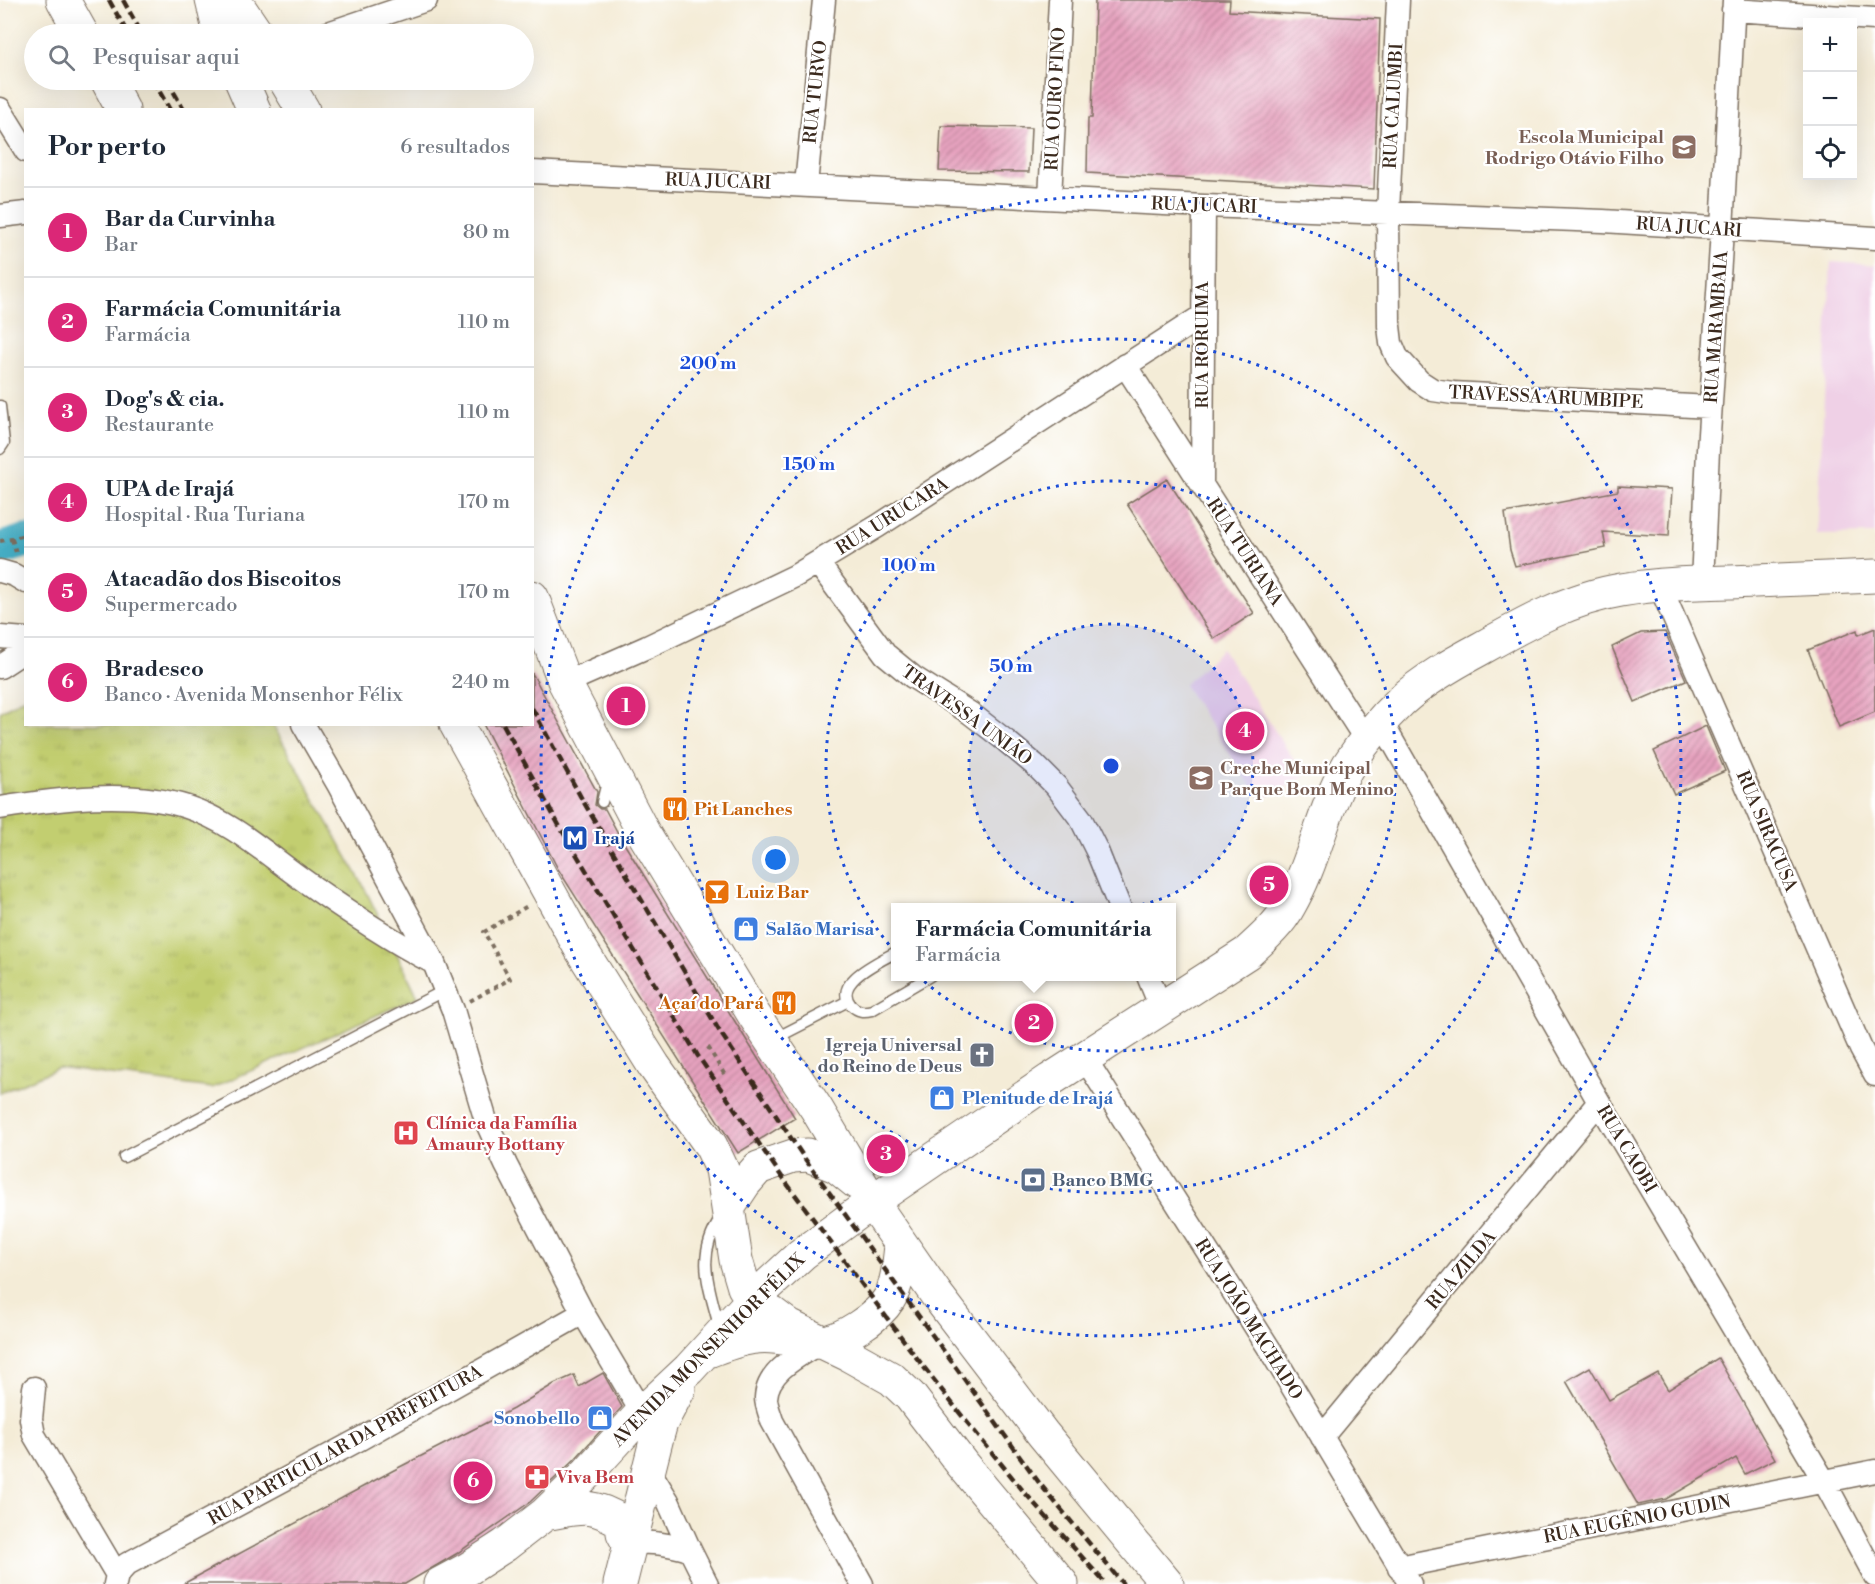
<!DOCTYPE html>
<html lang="pt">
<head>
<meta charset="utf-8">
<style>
  body { margin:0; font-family:"Libre Bodoni",serif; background:#f6f6f7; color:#1f2937 }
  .controls { position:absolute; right:18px; top:18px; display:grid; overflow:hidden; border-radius:0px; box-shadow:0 6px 24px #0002 }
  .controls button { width:54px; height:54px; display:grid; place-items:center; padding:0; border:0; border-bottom:2px solid #e0e1e3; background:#fff; color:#1f2937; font:30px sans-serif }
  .you { position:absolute; left:776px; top:860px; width:21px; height:21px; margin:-15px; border:4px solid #fff; border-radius:50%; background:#1a73e8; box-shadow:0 0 0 9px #1a73e833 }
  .badge { display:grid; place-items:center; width:39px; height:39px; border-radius:50%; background:#db2777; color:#fff; font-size:20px; font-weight:700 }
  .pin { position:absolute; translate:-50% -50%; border:3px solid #fff; box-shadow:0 2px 6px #0006 }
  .popup { position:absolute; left:891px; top:903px; width:285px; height:78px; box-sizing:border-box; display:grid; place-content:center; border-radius:0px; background:#fff; filter:drop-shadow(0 2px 4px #0005); font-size:20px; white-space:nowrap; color:#747a83 }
  .popup b { font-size:22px; color:#1f2937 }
  .popup::after { content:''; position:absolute; left:50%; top:100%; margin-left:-12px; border:12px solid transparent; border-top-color:#fff }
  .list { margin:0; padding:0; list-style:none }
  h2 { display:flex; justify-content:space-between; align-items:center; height:78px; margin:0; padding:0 24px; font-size:26px }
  h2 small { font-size:20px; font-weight:400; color:#747a83 }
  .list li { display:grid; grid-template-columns:39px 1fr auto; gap:18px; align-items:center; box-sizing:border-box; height:90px; padding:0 24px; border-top:2px solid #e0e1e3 }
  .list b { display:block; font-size:22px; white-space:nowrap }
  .list p { margin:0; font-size:20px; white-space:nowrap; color:#747a83 }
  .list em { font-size:20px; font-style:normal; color:#747a83 }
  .icon { flex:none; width:33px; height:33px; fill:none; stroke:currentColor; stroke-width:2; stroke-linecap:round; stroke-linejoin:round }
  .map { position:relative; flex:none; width:1875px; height:1584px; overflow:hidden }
  .search { position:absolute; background:#fff; box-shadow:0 6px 24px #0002; left:24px; top:24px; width:510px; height:66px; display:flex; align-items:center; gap:15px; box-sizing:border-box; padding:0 21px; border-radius:33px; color:#747a83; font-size:22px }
  .panel { position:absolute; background:#fff; box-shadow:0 6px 24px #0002; left:24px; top:108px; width:510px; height:618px; border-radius:0px }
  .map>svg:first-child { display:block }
  .built { fill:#efd0e6 }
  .grass { fill:url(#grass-tufts); stroke:#7e7c47; stroke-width:1.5 }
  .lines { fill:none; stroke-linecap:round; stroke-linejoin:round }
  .river { stroke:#45adc4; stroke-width:34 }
  .building { fill:url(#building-hatch) }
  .service-casing { stroke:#7c6e5f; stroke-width:13 }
  .minor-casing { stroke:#7c6e5f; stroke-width:25 }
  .primary-casing { stroke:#7c6e5f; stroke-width:35 }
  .path { stroke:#7c6e5f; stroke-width:4; stroke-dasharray:4.5 4.5; stroke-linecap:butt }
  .service { stroke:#fff; stroke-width:10 }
  .minor { stroke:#fff; stroke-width:22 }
  .primary { stroke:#fff; stroke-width:33 }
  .rail { stroke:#3b2a1e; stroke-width:4.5; stroke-dasharray:9 4.5; stroke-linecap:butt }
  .ring { fill:none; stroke:#1d4ed8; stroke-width:3; stroke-dasharray:3 6 }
  .labels { text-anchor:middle; stroke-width:4.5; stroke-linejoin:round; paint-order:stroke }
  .street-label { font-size:18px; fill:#3b2a1e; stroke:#fff }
  .education-label { font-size:18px; font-weight:bold; fill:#785e54; stroke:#fff; text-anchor:end }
  .food-label { font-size:18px; font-weight:bold; fill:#c56008; stroke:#fff; text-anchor:start }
  .transit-label { font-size:18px; font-weight:bold; fill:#164399; stroke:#fff; text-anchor:start }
  .shop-label { font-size:18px; font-weight:bold; fill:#366cbe; stroke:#fff; text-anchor:start }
  .worship-label { font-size:18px; font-weight:bold; fill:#5b616d; stroke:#fff; text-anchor:end }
  .health-label { font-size:18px; font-weight:bold; fill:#be3a42; stroke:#fff; text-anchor:start }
  .service-label { font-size:18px; font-weight:bold; fill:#4e5e75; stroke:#fff; text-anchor:start }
  .centre { fill:#1d4ed8; stroke:#fff; stroke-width:3 }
  .ring-label { font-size:18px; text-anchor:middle; font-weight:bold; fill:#1d4ed8; stroke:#fff; stroke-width:4.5; stroke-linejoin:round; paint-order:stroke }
</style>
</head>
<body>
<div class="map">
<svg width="1875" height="1584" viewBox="0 0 1875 1584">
  <defs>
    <pattern id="grass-tufts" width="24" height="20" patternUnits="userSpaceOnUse" patternTransform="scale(1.5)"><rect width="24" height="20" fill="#c2ce70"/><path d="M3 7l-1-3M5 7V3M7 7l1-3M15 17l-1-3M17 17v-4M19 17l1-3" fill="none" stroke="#a8b161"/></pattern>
    <pattern id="building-hatch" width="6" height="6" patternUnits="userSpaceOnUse" patternTransform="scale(1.5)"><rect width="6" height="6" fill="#e7a3bf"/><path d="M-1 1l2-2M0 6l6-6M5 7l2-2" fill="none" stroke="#bc859b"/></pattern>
  </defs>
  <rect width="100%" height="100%" fill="#fff"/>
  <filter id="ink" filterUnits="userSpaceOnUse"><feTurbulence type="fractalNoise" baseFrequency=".0167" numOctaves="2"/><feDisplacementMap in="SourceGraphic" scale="12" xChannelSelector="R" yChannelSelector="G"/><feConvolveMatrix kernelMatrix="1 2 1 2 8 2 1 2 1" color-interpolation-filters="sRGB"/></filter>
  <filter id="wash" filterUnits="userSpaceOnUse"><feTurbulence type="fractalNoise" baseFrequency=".008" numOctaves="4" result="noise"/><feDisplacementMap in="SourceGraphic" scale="24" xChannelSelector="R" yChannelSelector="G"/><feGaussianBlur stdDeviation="1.35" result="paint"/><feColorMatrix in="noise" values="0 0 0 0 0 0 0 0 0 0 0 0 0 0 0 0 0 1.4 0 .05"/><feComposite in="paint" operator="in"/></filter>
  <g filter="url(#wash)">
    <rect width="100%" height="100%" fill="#f4ecd7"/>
    <path class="built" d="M1831,262L1875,265V534L1817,535Z
      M1222,649L1305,777L1261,800L1184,685Z"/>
    <path class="grass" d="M25,697L26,724L273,725L363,885L418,997L212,1088L58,1068L0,1093V712Z"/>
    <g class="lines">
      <path class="river" d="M0,549L26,541"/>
    </g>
    <g id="blocks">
      <path class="building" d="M1095,0H1230L1229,11L1380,19L1374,189L1087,173L1088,118H1092Z
        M941,126L1031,128L1029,172L939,171Z
        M1167,479L1254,613L1214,639L1127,504Z
        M1618,486L1672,489L1669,536L1603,532L1606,548L1515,566L1510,550L1505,513L1618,491Z
        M1875,628V712L1839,727L1808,650L1857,630L1858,635Z
        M1665,632L1686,680L1635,702L1612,647L1641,633Z
        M532,673L597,792L595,805L600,809H605L620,837L795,1118L738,1153L558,869L483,724H532Z
        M1706,726L1725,771L1674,794L1654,751Z
        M1718,1358L1775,1459L1745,1474L1736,1458L1666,1499L1638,1505L1566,1381L1590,1367L1609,1400L1658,1373L1668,1390Z
        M603,1373L622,1407L575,1459L530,1502L456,1554L405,1584H183L394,1470L513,1409L554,1384L574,1375L579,1387Z"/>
    </g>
  </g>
  <g filter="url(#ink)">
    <use href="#blocks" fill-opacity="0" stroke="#7c6e5f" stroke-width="1.5"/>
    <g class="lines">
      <g class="service-casing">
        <path id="service" d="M0,406L4,443L0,449
          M602,802L607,782
          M896,952C881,961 831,982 851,1005C858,1012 864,1012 872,1010L930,976
          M774,1039L848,1001
          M124,1157L445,990
          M719,1326C709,1286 695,1256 721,1218"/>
      </g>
      <g class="minor-casing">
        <path id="minor" d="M1398,0L1388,212L1389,326L1391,343L1397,357L1419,381L1433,390L1453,393L1710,407
          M1733,10L1875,19
          M325,34L426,0
          M0,109L26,151
          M532,172L1204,206L1603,221L1875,238
          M806,185L824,0
          M1050,198L1060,0
          M0,216L26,213
          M1125,365L1366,740
          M1202,485L1204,206
          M818,563L885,654L913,677L970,713L1006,741L1035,765L1056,786L1081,819L1097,851L1120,908
          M0,571L14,575L26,582
          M1702,583L1708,450L1722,230L1734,0
          M1660,586L1861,1049L1875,1075
          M0,637L26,639
          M0,667L26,650
          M565,683L647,647L795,576L878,526L1202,316
          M1381,721L1599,1102L1824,1481L1875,1576
          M303,724L339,786L434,963L453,1010L486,1121L506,1165L583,1313L642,1413
          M0,808C56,799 132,789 187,807C230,821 263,851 299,877C342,908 386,938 434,963
          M1148,976L1162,1010
          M1084,1057L1272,1353L1410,1584
          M821,1342C801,1355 767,1370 766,1398C766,1405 770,1414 772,1421L862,1584
          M34,1388L31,1419L34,1435L117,1575
          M1322,1437L1599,1102
          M649,1470L668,1501L690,1550L707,1584
          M629,1544C653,1541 666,1544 690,1550
          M1399,1567L1875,1471
          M115,1584L117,1575L127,1564L360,1439L583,1313"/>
      </g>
      <g class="primary-casing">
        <path id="primary" d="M63,0L82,34
          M212,0L220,34
          M234,0L257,34
          M107,80L123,110
          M241,80L254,110
          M285,80L303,110
          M532,597L565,683L644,834L754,1015L816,1108L872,1202L936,1294L1043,1434L1167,1584
          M456,724L582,951L654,1066L711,1146L722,1169L736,1260L744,1287L753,1299L789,1326L849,1355L892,1379L910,1396L962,1464L1062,1584
          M728,1208L744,1184L758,1168L793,1156L808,1155L836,1166L857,1183
          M708,1351C724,1345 740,1338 757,1337C779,1334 800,1344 821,1342C842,1341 878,1317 889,1299C898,1285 899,1262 901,1246
          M545,1514C579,1508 591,1502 622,1522L623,1533L629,1544
          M440,1584L468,1569L505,1545L545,1514L588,1472L642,1413L689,1369L753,1299L802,1254L886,1192L1050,1080L1247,953C1262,939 1279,925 1289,906C1315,862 1323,808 1349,764C1364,741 1381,720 1401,701C1424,680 1452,664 1480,649C1524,624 1571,598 1621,590C1657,584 1694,583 1730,582C1778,580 1827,578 1875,576
          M620,1584L657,1437L661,1423L679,1389"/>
      </g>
      <path class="path" d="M12,539L17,556
        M0,541L12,539L26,534
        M470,1001L510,979L484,932L529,905
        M708,1047L726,1077"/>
      <use href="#service" class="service"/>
      <use href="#minor" class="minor"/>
      <use href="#primary" class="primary"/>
      <path class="rail" d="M109,0L128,34
        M123,0L142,34
        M153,80L170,110
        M167,80L184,110
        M532,708L583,801L720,1032L805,1159L1040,1484L1123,1584
        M503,724L560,827L698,1056L782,1177L916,1357L966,1421L1025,1493L1106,1584"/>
    </g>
  </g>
  <circle cx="1111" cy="766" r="142" fill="#1d4ed8" fill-opacity=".12"/>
  <g class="ring">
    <circle cx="1111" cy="766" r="142"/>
    <circle cx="1111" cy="766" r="285"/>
    <circle cx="1111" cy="766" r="427"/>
    <circle cx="1111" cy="766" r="570"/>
  </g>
  <defs>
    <g id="school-square" transform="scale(1.35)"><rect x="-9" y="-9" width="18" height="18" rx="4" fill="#8d6e63" stroke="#fff"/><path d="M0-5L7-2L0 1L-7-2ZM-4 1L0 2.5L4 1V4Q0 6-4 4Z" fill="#fff"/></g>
    <g id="restaurant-square" transform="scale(1.35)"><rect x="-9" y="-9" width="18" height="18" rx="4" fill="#e8710a" stroke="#fff"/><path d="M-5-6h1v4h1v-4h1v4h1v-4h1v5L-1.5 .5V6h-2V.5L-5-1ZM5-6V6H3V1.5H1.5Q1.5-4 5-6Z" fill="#fff"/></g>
    <g id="metro-square" transform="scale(1.35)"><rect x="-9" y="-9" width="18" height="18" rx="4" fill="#1a4fb4" stroke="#fff"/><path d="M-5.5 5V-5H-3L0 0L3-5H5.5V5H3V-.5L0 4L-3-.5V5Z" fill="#fff"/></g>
    <g id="bar-square" transform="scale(1.35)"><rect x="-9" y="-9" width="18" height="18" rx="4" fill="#e8710a" stroke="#fff"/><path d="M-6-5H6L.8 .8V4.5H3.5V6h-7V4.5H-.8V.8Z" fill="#fff"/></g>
    <g id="shop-square" transform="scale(1.35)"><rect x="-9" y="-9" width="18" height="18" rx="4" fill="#3f7fe0" stroke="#fff"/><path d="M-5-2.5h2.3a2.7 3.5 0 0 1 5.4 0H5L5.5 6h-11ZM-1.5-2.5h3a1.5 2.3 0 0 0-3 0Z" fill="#fff"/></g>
    <g id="church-square" transform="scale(1.35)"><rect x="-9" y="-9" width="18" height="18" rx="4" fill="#6b7280" stroke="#fff"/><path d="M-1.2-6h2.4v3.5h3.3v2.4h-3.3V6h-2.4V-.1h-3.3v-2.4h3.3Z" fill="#fff"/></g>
    <g id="hospital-square" transform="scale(1.35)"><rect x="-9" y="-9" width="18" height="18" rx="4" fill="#e0444e" stroke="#fff"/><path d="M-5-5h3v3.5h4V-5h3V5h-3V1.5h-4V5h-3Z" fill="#fff"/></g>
    <g id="bank-square" transform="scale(1.35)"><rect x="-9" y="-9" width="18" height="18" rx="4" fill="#5c6f8a" stroke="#fff"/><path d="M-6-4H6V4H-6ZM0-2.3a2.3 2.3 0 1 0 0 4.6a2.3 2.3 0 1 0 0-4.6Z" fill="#fff"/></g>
    <g id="pharmacy-square" transform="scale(1.35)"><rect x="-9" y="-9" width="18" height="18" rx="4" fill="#e0444e" stroke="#fff"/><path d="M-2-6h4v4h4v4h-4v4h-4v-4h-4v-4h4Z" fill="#fff"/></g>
  </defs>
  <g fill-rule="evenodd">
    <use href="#school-square" x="1684" y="147"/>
    <use href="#school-square" x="1201" y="778"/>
    <use href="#restaurant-square" x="675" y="809"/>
    <use href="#metro-square" x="575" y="838"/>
    <use href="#bar-square" x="717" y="892"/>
    <use href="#shop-square" x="746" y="929"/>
    <use href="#restaurant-square" x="784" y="1003"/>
    <use href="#church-square" x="982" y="1055"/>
    <use href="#shop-square" x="942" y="1098"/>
    <use href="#hospital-square" x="406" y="1133"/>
    <use href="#bank-square" x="1033" y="1180"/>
    <use href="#shop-square" x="600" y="1418"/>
    <use href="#pharmacy-square" x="537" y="1477"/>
  </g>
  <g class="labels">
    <g class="street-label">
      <text transform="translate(815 92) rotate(-84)" y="6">RUA TURVO</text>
      <text transform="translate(1055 99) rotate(-87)" y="6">RUA OURO FINO</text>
      <text transform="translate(1393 106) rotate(-87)" y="6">RUA CALUMBI</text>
      <text transform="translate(718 181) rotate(2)" y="6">RUA JUCARI</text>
      <text transform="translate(1204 205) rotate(2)" y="6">RUA JUCARI</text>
      <text transform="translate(1689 227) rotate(4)" y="6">RUA JUCARI</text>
      <text transform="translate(1716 327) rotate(-86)" y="6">RUA MARAMBAIA</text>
      <text transform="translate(1202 345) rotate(-90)" y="6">RUA RORUIMA</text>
      <text transform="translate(1546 397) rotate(3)" y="6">TRAVESSA ARUMBIPE</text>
      <text transform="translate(892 516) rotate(-32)" y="6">RUA URUCARA</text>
      <text transform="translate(1245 552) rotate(57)" y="6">RUA TURIANA</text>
      <text transform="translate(967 715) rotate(36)" y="6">TRAVESSA UNIÃO</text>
      <text transform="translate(1767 831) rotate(67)" y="6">RUA SIRACUSA</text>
      <text transform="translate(1627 1149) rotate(59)" y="6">RUA CAOBI</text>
      <text transform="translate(1461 1270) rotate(-50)" y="6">RUA ZILDA</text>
      <text transform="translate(1249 1319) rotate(58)" y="6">RUA JOÃO MACHADO</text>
      <text transform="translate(708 1350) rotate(-45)" y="6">AVENIDA MONSENHOR FÉLIX</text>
      <text transform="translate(345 1445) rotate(-29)" y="6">RUA PARTICULAR DA PREFEITURA</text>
      <text transform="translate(1637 1519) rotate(-11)" y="6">RUA EUGÊNIO GUDIN</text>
    </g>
    <g class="education-label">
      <text x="1664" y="143">Escola Municipal<tspan x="1664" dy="21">Rodrigo Otávio Filho</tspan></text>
      <text x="1220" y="774" text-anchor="start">Creche Municipal<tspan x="1220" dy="21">Parque Bom Menino</tspan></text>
    </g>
    <g class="food-label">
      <text x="694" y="815">Pit Lanches</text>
      <text x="736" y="898">Luiz Bar</text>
      <text x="764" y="1009" text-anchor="end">Açaí do Pará</text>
    </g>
    <g class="transit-label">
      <text x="594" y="844">Irajá</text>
    </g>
    <g class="shop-label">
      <text x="766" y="935">Salão Marisa</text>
      <text x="962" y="1104">Plenitude de Irajá</text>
      <text x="580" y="1424" text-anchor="end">Sonobello</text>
    </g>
    <g class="worship-label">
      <text x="962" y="1051">Igreja Universal<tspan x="962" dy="21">do Reino de Deus</tspan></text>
    </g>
    <g class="health-label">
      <text x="426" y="1129">Clínica da Família<tspan x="426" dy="21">Amaury Bottany</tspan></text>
      <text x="556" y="1483">Viva Bem</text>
    </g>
    <g class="service-label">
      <text x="1052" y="1186">Banco BMG</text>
    </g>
  </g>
  <circle cx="1111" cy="766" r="9" class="centre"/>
  <g class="ring-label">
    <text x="708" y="369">200 m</text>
    <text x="809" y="470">150 m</text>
    <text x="909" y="571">100 m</text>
    <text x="1011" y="672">50 m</text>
  </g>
</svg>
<div class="controls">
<button>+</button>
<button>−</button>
<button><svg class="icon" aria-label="locate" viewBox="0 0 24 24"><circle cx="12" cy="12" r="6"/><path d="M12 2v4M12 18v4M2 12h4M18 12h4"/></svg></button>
</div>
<div class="you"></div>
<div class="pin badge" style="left:626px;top:706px">1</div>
<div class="pin badge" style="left:1034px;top:1023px">2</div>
<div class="popup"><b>Farmácia Comunitária</b>Farmácia</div>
<div class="pin badge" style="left:886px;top:1154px">3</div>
<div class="pin badge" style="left:1245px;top:731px">4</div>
<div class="pin badge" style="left:1269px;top:885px">5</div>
<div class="pin badge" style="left:473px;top:1481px">6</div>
<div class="search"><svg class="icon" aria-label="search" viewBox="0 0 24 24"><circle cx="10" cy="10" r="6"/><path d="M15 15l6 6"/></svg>Pesquisar aqui</div>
<section class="panel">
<h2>Por perto<small>6 resultados</small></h2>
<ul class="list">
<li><span class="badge">1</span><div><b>Bar da Curvinha</b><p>Bar</p></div><em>80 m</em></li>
<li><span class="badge">2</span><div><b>Farmácia Comunitária</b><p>Farmácia</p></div><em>110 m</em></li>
<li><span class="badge">3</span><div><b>Dog's &amp; cia.</b><p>Restaurante</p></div><em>110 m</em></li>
<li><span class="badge">4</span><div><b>UPA de Irajá</b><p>Hospital · Rua Turiana</p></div><em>170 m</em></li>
<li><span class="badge">5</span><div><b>Atacadão dos Biscoitos</b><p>Supermercado</p></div><em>170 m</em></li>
<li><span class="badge">6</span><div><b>Bradesco</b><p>Banco · Avenida Monsenhor Félix</p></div><em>240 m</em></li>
</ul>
</section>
</div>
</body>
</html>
